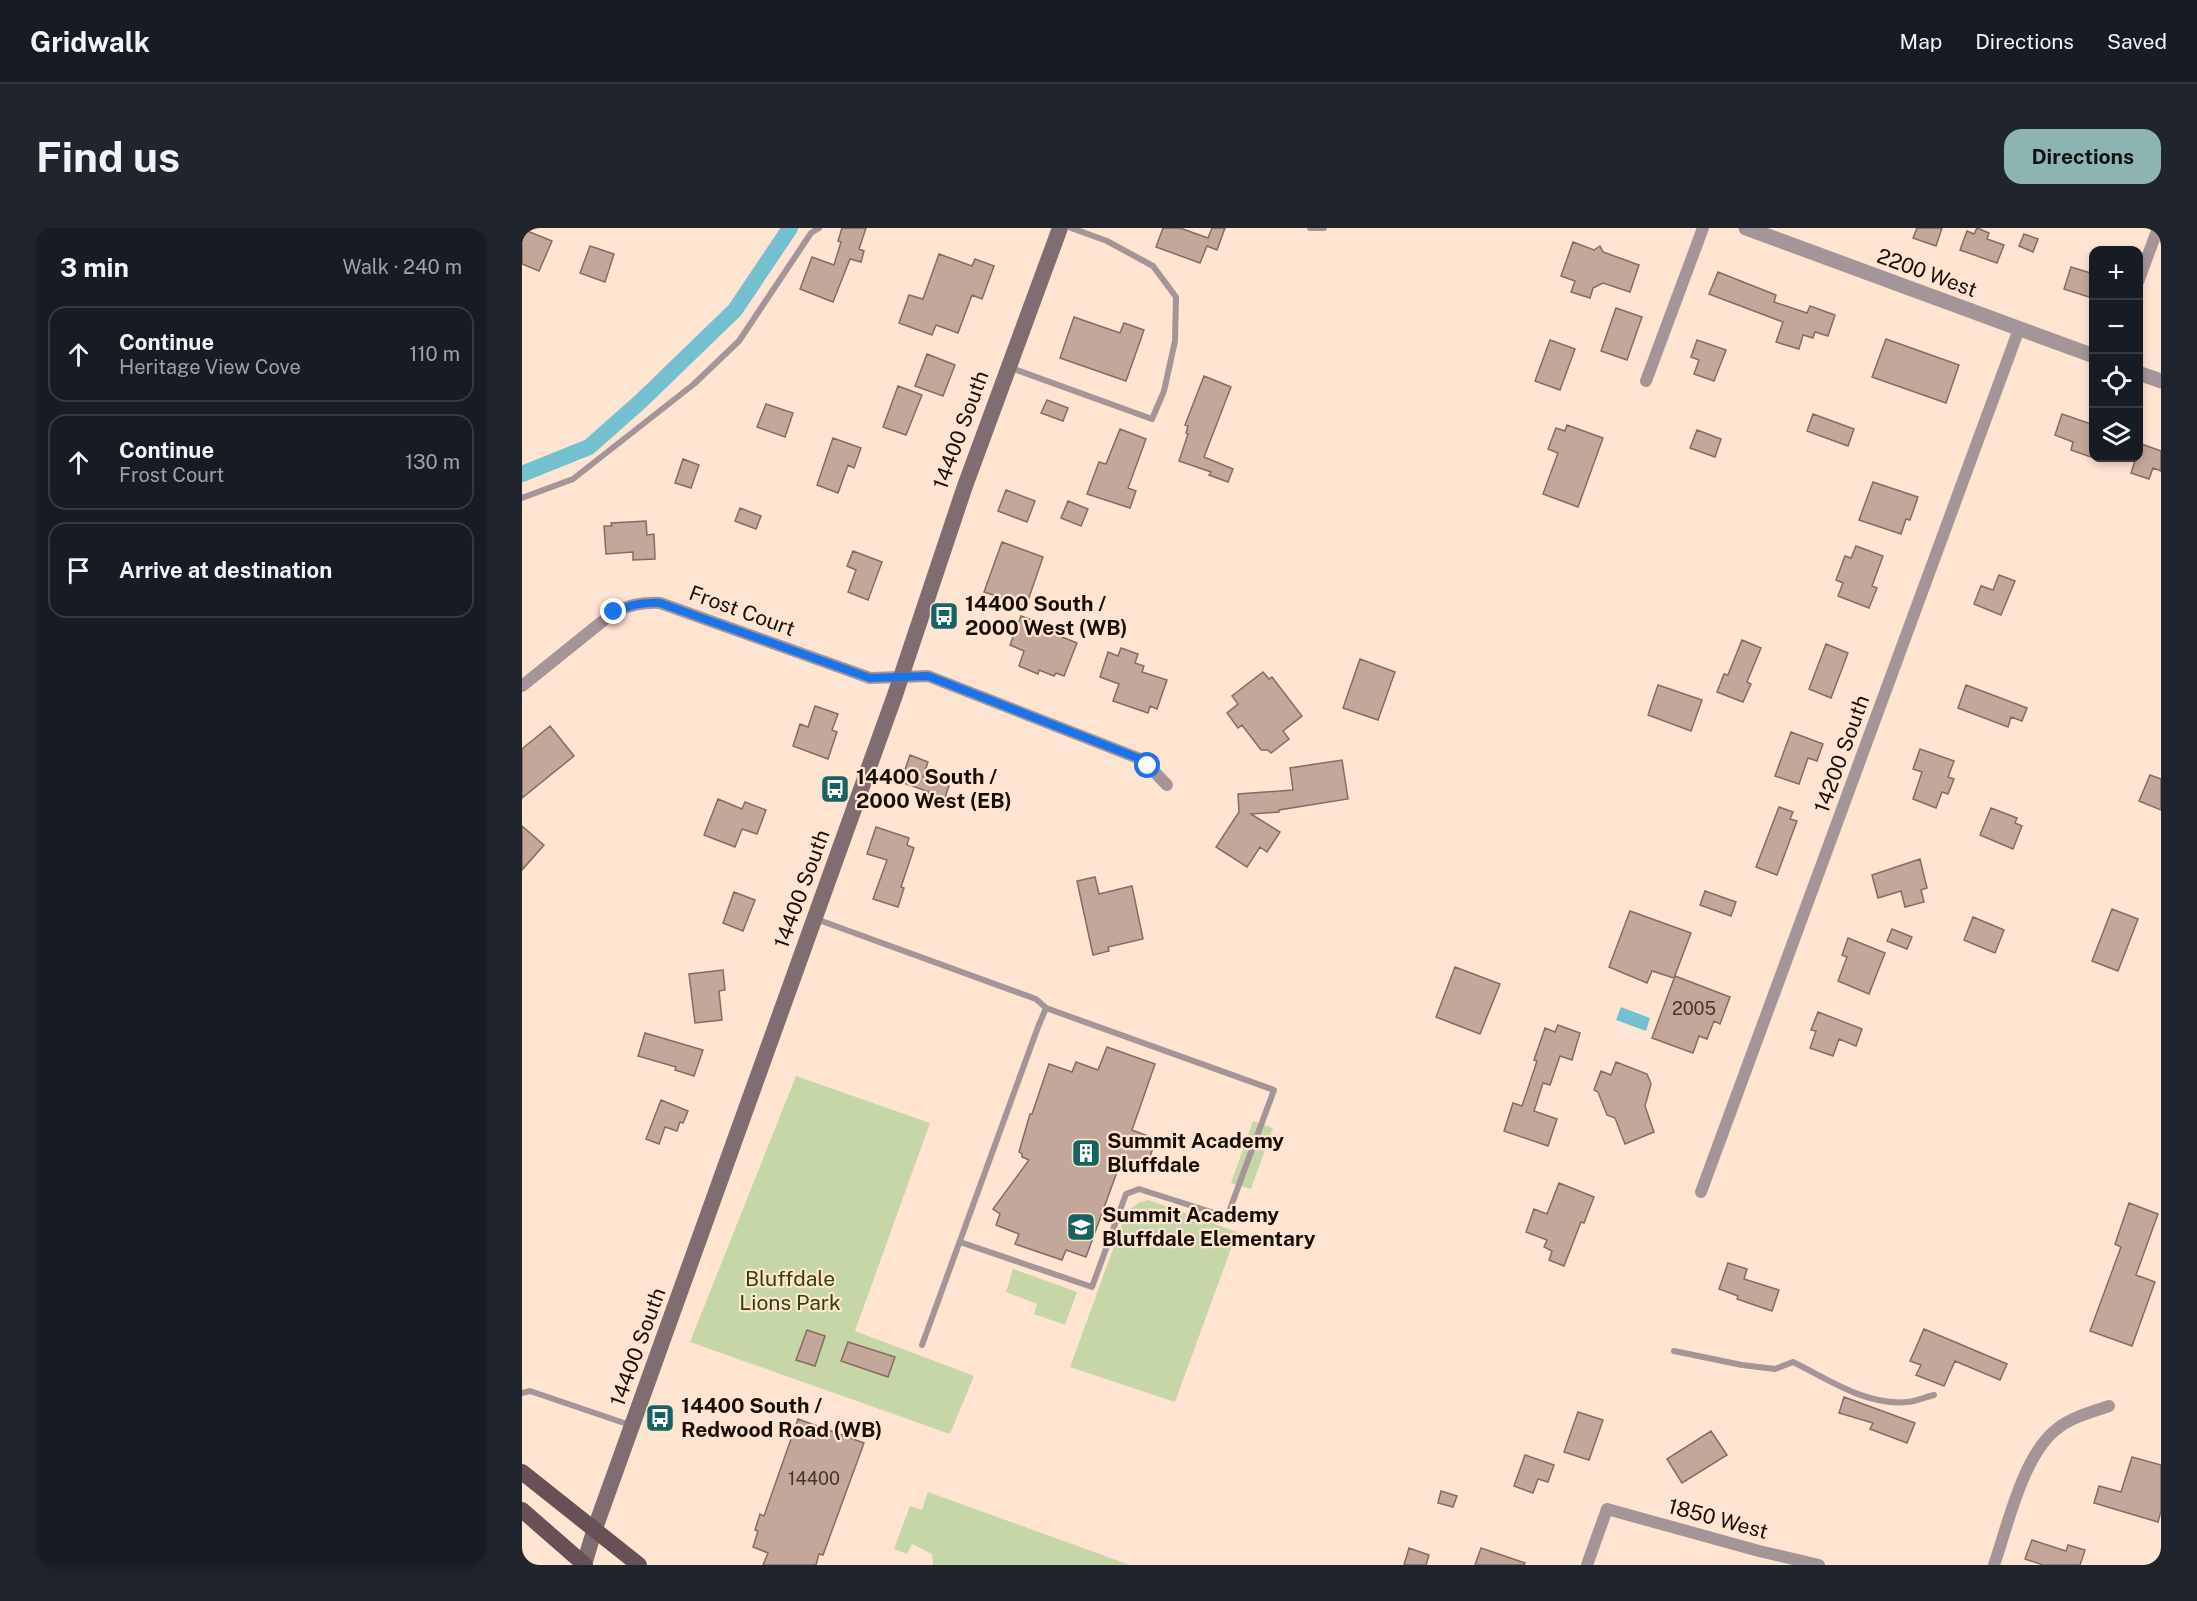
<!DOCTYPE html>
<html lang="en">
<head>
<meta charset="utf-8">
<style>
  body { margin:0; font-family:"Public Sans",sans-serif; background:#20242c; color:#f1f3f6 }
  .controls { position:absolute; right:18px; top:18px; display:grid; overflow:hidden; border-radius:12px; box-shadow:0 3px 9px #0003 }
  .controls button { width:54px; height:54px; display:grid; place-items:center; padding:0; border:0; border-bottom:2px solid #363941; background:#171b24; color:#f1f3f6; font:30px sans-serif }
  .stop { position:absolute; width:18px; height:18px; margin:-14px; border:4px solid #1a73e8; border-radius:50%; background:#fff }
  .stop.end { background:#1a73e8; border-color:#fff; box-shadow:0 2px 6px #0008 }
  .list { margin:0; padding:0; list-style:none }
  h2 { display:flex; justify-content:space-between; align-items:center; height:78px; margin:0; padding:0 24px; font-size:26px }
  h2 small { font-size:20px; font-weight:400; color:#9ea1a6 }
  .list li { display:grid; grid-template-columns:39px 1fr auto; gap:18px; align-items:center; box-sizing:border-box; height:96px; margin:0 12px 12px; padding:0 12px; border:2px solid #363941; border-radius:18px }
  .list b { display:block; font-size:22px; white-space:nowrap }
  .list p { margin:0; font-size:20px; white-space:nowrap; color:#9ea1a6 }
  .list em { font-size:20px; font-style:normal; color:#9ea1a6 }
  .icon { flex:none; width:33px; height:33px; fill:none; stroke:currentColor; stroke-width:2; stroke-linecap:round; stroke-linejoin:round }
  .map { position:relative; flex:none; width:1639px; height:1337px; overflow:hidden; border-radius:18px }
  header { display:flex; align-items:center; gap:36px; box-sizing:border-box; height:84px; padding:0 30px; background:#171b24; border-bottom:2px solid #363941 }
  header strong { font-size:28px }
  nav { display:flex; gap:33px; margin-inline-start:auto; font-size:21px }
  .intro { display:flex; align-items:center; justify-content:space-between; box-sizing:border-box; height:144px; padding:0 36px }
  h1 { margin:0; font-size:42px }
  .button { padding:15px 27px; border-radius:18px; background:#8eb3b3; color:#111; font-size:21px; font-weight:700 }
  main { display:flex; gap:36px; padding:0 36px }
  aside { flex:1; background:#171b24; border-radius:18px; box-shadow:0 3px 9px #0003 }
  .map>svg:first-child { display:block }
  .green { fill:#c6d6a6 }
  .water { fill:#73c0ce }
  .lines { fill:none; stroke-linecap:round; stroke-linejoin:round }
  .canal { stroke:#73c0ce; stroke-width:16 }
  .building { fill:#c4a79b; stroke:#866b61; stroke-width:1.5 }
  .service { stroke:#a39598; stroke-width:6 }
  .minor { stroke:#a39598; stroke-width:12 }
  .tertiary { stroke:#a39598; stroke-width:15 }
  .secondary { stroke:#806d72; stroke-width:16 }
  .primary { stroke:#675056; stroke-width:16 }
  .route { stroke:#1a73e8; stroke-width:8 }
  .labels { text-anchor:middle; stroke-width:4.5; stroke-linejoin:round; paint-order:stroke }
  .number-label { font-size:18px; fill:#42342d }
  .street-label { font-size:21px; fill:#170e08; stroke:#ffe4d2 }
  .poi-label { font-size:21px; font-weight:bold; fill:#170e08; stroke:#ffe4d2; text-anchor:start }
  .park-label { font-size:21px; fill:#314100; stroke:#ffe4d2 }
</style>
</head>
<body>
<header>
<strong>Gridwalk</strong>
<nav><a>Map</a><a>Directions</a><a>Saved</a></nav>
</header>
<div class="intro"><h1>Find us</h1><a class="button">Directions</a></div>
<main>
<aside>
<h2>3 min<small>Walk · 240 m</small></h2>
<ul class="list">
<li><svg class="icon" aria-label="ahead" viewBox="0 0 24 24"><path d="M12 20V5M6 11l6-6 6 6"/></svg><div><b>Continue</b><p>Heritage View Cove</p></div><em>110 m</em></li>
<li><svg class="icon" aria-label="ahead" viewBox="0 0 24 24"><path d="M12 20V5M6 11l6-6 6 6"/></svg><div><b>Continue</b><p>Frost Court</p></div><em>130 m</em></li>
<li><svg class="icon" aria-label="arrive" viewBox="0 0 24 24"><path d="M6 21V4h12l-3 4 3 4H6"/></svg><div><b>Arrive at destination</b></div></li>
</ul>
</aside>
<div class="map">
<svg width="1639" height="1337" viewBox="0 0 1639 1337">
  <rect width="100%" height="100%" fill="#ffe4d2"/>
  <path class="green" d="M274,848L408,895L333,1103L452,1148L428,1206L168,1114Z
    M731,893L751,900L729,961L709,955Z
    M627,972L715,1004L653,1174L548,1139L605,983L618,974Z
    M491,1041L555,1064L543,1097L512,1086L515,1076L484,1064Z
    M406,1264L608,1337H411L410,1326L390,1316L385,1326L372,1321L388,1278L400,1282Z"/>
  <path class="water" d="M1099,779L1128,790L1124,803L1094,792Z"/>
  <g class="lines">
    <path class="canal" d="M0,246L67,219L119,173L213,82L268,0"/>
  </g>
  <path class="building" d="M320,0H344L337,21L342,23L339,34L328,31L311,74L278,61L290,29L312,37L319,14L316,13Z
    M641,0H658L686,10L690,0H703L695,22L685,18L678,35L634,19Z
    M1395,0H1420L1414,18L1391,10Z
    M1455,0L1467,5L1465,11L1482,17L1475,35L1438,22L1445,3L1452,6Z
    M0,1L30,13L17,43L0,36Z
    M1502,6L1516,11L1511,24L1497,18Z
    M1051,14L1072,22L1078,18L1081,24L1117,37L1108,64L1081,55L1071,60L1068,70L1049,64L1053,53L1039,48Z
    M68,18L92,26L83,54L58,45Z
    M417,26L450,38L453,31L472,38L460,71L450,67L436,105L414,97L410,107L377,95L387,67L401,71Z
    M1549,39L1572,46V55L1567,69L1542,61Z
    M1196,44L1254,67L1252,74L1285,85L1288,78L1313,87L1306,108L1293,104L1291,110L1281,107L1277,121L1254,114L1261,94L1187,66Z
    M1094,80L1120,89L1105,132L1079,123Z
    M552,89L598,105L602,95L622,102L604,153L538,130Z
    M1364,111L1437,137L1424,175L1350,149Z
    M1028,112L1053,121L1038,162L1013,153Z
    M1175,112L1204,122L1192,153L1172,146L1177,132L1169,129Z
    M405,126L433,137L421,168L393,158Z
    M682,148L709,159L682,229L711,241L706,254L687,247L689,244L657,233L666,206L664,205L666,198L663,197Z
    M376,158L400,167L384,207L361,199Z
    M525,172L546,180L541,193L519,185Z
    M244,176L271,185L263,209L235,199Z
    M1291,186L1332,201L1326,218L1285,203Z
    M1540,186L1572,197V221L1569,229L1549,222L1551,214L1533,207Z
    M1045,197L1081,210L1056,279L1021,266L1036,225L1026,221L1034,200L1043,203Z
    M598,201L624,211L606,260L614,263L608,280L565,266L577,234L584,236Z
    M1175,202L1199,211L1193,229L1168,220Z
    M311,210L339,220L332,240L326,237L316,265L295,257Z
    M1617,215L1639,223V243L1631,240L1627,251L1609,245L1614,230H1617Z
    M161,231L177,237L169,260L153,255Z
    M1351,254L1396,269L1388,292L1384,291L1379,306L1337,292Z
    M484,262L513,273L505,294L476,283Z
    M546,273L566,281L559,298L539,290Z
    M218,280L239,288L234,301L213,293Z
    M124,293L125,307L132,306L133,331L111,332V324L84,326L82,298H90L89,295Z
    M480,314L521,329L504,378L462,364Z
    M1334,318L1361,328L1350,358L1355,360L1347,380L1316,368L1321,355L1314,352L1323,328L1329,330Z
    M331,323L360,334L346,372L326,364L334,342L325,338Z
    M1477,347L1493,353L1479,387L1452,376L1459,358L1471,362Z
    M499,388L532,400L530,405L555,415L542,448L534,445L532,448L517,442L516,446L497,438L502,423L488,417Z
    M1220,412L1239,420L1225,454L1229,456L1221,474L1195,464L1202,446L1206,447Z
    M1304,416L1326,425L1309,470L1287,461Z
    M599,420L616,426L613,435L622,438L620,444L645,452L635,481L628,478L626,485L591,473L597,456L578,449L586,424L596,428Z
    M838,431L873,444L856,492L821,480Z
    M741,444L747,451L750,449L780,488L761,503L767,511L749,525L746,522H739L720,497L716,500L705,485L716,476L710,468Z
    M1136,457L1180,472L1169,503L1126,487Z
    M1444,457L1505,480L1500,493L1489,489L1486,499L1436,480Z
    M293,478L316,486L310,502L315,504L306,531L271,518L278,496L286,499Z
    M28,498L52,528L0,570V521Z
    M1269,504L1301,516L1295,533L1286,530L1277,556L1253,548Z
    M1398,521L1432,533L1426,549L1432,551L1426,566L1420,564L1414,580L1391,571L1400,544L1391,541Z
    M388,527L406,534L401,549L427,558L419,581L403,576L407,564L379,554Z
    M820,532L826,571L757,582V584L729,586L758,604L745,624L738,619L725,639L694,619L717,584L716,566L771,562L768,540Z
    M1628,547L1639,551V582L1617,573Z
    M196,571L220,581L223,574L244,582L235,606L220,601L213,619L182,607Z
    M1257,579L1271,584L1268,591L1275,593L1255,647L1234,639Z
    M1469,580L1495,590L1493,595L1500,598L1491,621L1458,607Z
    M0,598L22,617L0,642Z
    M354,599L387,610L385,617L392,620L379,659L382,660L376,679L351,671L365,632L345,626Z
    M1398,631L1405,660L1399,662L1402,674L1383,679L1379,663L1356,670L1350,647Z
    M573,649L577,666L610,658L621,711L586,719L587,723L571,727L555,653Z
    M1183,663L1214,674L1209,688L1178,677Z
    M212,664L233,672L221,703L201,695Z
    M1590,681L1616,691L1596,743L1570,733Z
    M1108,683L1169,705L1152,750L1130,743L1125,755L1087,739Z
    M1451,689L1482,702L1473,725L1442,712Z
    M1370,701L1390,709L1385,721L1365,713Z
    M1326,710L1363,725L1347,766L1316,753L1325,729L1320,727Z
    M933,739L978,756L958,806L914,789Z
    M201,742L203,762L197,763L200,792L173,795L167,746Z
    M1153,748L1208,769L1198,796L1192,793L1185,811L1177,808L1171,825L1130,810Z
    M1296,784L1340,801L1334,818L1317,811L1311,828L1288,820L1294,803L1289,802Z
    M1036,797L1058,805L1050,832L1038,828L1028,857L1021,855L1012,883L1035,891L1026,918L982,903L991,875L1000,878L1015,833L1012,832L1023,800L1033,804Z
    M123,805L181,822L172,848L153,842L154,839L116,828Z
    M585,819L633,836L610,902L634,911L623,943L599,933L564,1029L544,1022L540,1032L493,1016L497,1006L474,997L478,986L471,981L507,932L500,929V926L497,924L508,886H510L527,836L550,844L554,834L576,842Z
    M1094,834L1125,846L1129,856L1123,878L1132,904L1103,916L1093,890L1085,887L1076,864L1072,862L1079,843L1089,847Z
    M139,872L166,883L161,895L158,894L155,903L143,899L137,916L124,911Z
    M1037,955L1072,969L1062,995L1059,994L1042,1038L1027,1032L1030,1023L1022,1019L1025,1012L1004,1004L1012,981L1025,986Z
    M1607,975L1636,986L1614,1047L1633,1054L1610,1118L1568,1103L1599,1019L1593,1016Z
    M1206,1035L1225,1041L1222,1051L1257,1062L1250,1083L1215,1071L1216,1068L1197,1061Z
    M1402,1101L1485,1136L1478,1152L1433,1133L1422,1158L1394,1147L1399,1137L1388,1133Z
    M285,1102L303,1108L293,1138L274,1132Z
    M326,1114L373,1129L366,1149L319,1133Z
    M1322,1169L1393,1195L1385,1215L1348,1201L1351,1195L1317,1185Z
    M1056,1184L1081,1192L1067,1232L1042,1224Z
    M276,1191L342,1215L301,1327L297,1326L294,1337H241L246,1325L231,1319L236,1303L233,1302L238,1286L242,1288Z
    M1189,1203L1205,1227L1160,1255L1145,1231Z
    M1003,1227L1032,1237L1026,1254L1016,1251L1011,1265L992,1258Z
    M1610,1229L1639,1237V1283L1636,1294L1572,1275L1577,1258L1599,1264Z
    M919,1263L935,1268L931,1279L916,1275Z
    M1510,1312L1544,1323L1546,1317L1563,1322L1558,1337H1521L1503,1331Z
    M887,1320L907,1327L904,1337H882Z
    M959,1320L1003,1335L1002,1337H953Z"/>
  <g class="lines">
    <path class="service" d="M788,0H802
      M489,140L630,191L642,163L653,113L654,69L631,38L585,13L549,0
      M0,270L51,251L172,156L217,113L289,5L297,0
      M294,691L514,771L524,780L752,862L705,989L617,961L604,966L570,1059L438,1014
      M400,1117L516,799L524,780
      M1152,1123L1220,1137L1253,1141L1271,1134C1306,1151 1344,1178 1385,1174C1393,1174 1403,1169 1412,1167
      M0,1165L8,1163L108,1197"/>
    <path class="minor" d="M1616,54L1636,0
      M1124,153L1181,0
      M0,458L92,384C108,377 120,374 138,375L348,450L406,448L621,532L645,557
      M1179,964L1497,101
      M1065,1337L1085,1281L1237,1323L1297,1337
      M1472,1337C1486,1297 1501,1226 1536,1200C1550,1189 1570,1184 1587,1178"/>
    <path class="tertiary" d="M1224,0L1572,128
      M1616,145L1639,153"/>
    <path class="secondary" d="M62,1337L72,1303L373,467L443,258L538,0"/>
    <path class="primary" d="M0,1244L117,1337
      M0,1282L63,1337"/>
  </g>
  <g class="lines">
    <path class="route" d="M92,384C108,377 120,374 138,375L348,450L406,448L621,532L626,538"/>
  </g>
  <defs>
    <g id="bus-square" transform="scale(1.5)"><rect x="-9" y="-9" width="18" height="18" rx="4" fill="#166461" stroke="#ffe4d2"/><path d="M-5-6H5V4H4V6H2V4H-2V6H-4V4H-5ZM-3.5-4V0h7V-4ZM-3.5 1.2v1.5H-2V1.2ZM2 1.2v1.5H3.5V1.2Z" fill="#fff"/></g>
    <g id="building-square" transform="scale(1.5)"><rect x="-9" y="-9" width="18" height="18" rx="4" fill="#166461" stroke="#ffe4d2"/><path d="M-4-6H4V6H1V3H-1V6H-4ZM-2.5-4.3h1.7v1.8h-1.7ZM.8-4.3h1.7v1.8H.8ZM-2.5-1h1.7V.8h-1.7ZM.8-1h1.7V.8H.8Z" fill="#fff"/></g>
    <g id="school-square" transform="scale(1.5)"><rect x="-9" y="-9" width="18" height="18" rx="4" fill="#166461" stroke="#ffe4d2"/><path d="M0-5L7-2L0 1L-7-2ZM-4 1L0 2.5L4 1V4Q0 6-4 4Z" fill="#fff"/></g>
  </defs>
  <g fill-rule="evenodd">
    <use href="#bus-square" x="422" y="388"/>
    <use href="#bus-square" x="313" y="561"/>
    <use href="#building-square" x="564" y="925"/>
    <use href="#school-square" x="559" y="999"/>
    <use href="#bus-square" x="138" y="1190"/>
  </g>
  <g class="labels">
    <g class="number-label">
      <text x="1172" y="787">2005</text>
      <text x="292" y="1257">14400</text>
    </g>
    <g class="street-label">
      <text transform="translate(1405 45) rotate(20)" y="7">2200 West</text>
      <text transform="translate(439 202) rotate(-70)" y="7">14400 South</text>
      <text transform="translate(220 383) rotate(20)" y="7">Frost Court</text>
      <text transform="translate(1320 526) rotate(-70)" y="7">14200 South</text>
      <text transform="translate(280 661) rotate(-70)" y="7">14400 South</text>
      <text transform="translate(116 1119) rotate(-70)" y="7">14400 South</text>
      <text transform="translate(1196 1291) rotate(15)" y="7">1850 West</text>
    </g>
    <g class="poi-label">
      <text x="443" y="383">14400 South /<tspan x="443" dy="24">2000 West (WB)</tspan></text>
      <text x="334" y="556">14400 South /<tspan x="334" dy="24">2000 West (EB)</tspan></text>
      <text x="585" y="920">Summit Academy<tspan x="585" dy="24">Bluffdale</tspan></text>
      <text x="580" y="994">Summit Academy<tspan x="580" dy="24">Bluffdale Elementary</tspan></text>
      <text x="159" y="1185">14400 South /<tspan x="159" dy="24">Redwood Road (WB)</tspan></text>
    </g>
    <g class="park-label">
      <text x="268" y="1058">Bluffdale<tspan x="268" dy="24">Lions Park</tspan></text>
    </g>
  </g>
</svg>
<div class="controls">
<button>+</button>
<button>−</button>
<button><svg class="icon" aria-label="locate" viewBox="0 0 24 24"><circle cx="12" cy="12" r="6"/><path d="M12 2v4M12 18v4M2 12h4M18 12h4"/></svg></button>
<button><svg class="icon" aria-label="layers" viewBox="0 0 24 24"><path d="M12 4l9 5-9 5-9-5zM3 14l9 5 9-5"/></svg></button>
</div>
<div class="stop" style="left:626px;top:538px"></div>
<div class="stop end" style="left:92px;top:384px"></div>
</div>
</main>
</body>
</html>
